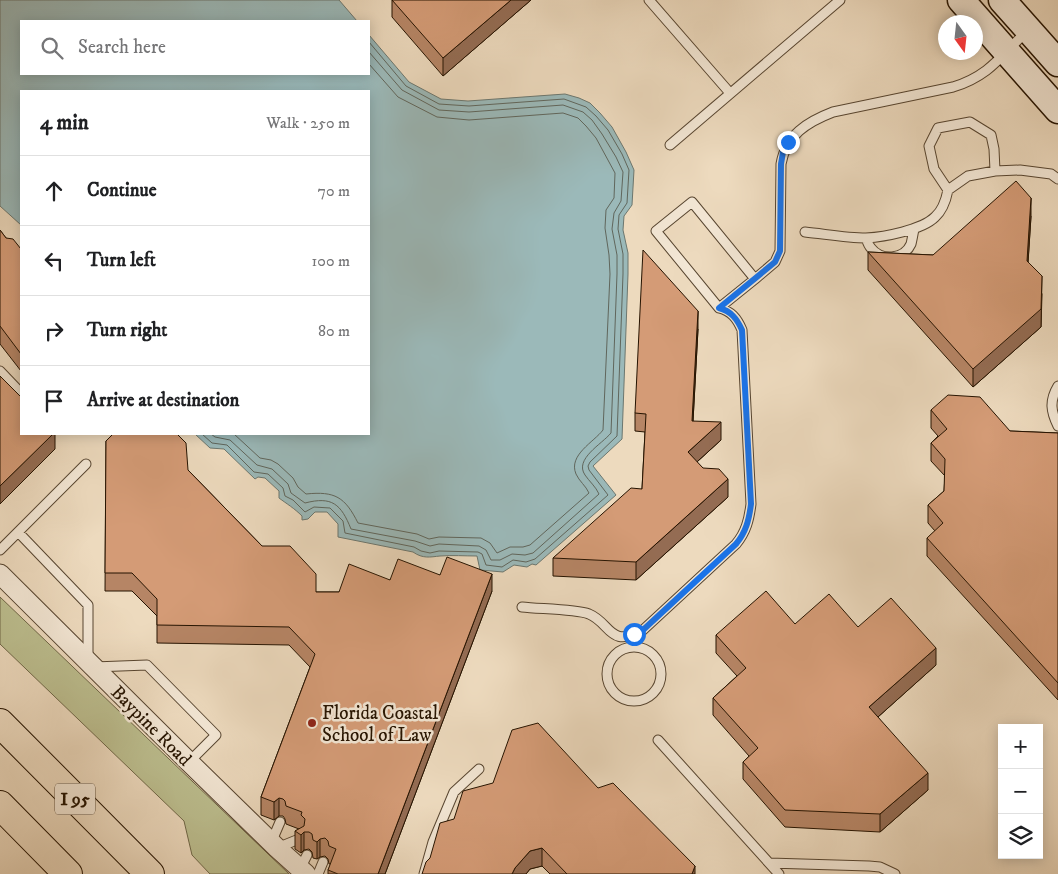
<!DOCTYPE html>
<html lang="en">
<head>
<meta charset="utf-8">
<style>
  body { margin:0; font-family:"IM FELL DW Pica",serif; background:#f2f2f2; color:#202124 }
  .controls { position:absolute; right:15px; bottom:15px; display:grid; overflow:hidden; border-radius:0px; box-shadow:0 2px 12px #0003 }
  .controls button { width:45px; height:45px; display:grid; place-items:center; padding:0; border:0; border-bottom:1px solid #e0e0e0; background:#fff; color:#202124; font:25px sans-serif }
  .compass { position:absolute; left:938px; top:15px; width:45px; height:45px; border-radius:50%; background:#fff; box-shadow:0 2px 12px #0003; rotate:165deg }
  .stop { position:absolute; width:15px; height:15px; margin:-11px; border:4px solid #1a73e8; border-radius:50%; background:#fff }
  .stop.end { background:#1a73e8; border-color:#fff; box-shadow:0 1px 5px #0008 }
  .list { margin:0; padding:0; list-style:none }
  h2 { display:flex; justify-content:space-between; align-items:center; height:65px; margin:0; padding:0 20px; font-size:21px }
  h2 small { font-size:16px; font-weight:400; color:#757577 }
  .list li { display:grid; grid-template-columns:32px 1fr auto; gap:15px; align-items:center; box-sizing:border-box; height:70px; padding:0 20px; border-top:1px solid #e0e0e0 }
  .list b { display:block; font-size:19px; white-space:nowrap }
  .list em { font-size:16px; font-style:normal; color:#757577 }
  .icon { flex:none; width:28px; height:28px; fill:none; stroke:currentColor; stroke-width:2; stroke-linecap:round; stroke-linejoin:round }
  .map { position:relative; flex:none; width:1058px; height:874px; overflow:hidden }
  .search { position:absolute; background:#fff; box-shadow:0 2px 12px #0003; left:20px; top:20px; width:350px; height:55px; display:flex; align-items:center; gap:12px; box-sizing:border-box; padding:0 18px; border-radius:0px; color:#757577; font-size:19px }
  .panel { position:absolute; background:#fff; box-shadow:0 2px 12px #0003; left:20px; top:90px; width:350px; height:345px; border-radius:0px }
  .map>svg:first-child { display:block }
  .green { fill:#bcbe8f; stroke:#706848 }
  .water { fill:#9bb9b9; stroke:#6c776f }
  .lines { fill:none; stroke-linecap:round; stroke-linejoin:round }
  .shore { stroke:#60665c; stroke-width:1 }
  .lane-casing { stroke:#574530; stroke-width:11 }
  .street-casing { stroke:#574530; stroke-width:21 }
  .secondary-casing { stroke:#251300; stroke-width:29 }
  .highway-casing { stroke:#251300; stroke-width:30 }
  .lane { stroke:#f3e7d5; stroke-width:9 }
  .street { stroke:#f3e7d5; stroke-width:19 }
  .secondary { stroke:#f3e7d5; stroke-width:26 }
  .highway { stroke:#eddabe; stroke-width:28 }
  .wall { fill:#b68565; stroke:#251300 }
  .shaded-wall { fill:#946c53; stroke:#251300 }
  .building { fill:#d49b76; stroke:#251300 }
  .route { stroke:#1a73e8; stroke-width:6 }
  .poi-dot { fill:#8f2418; stroke:#f3e7d5; stroke-width:2 }
  .labels { text-anchor:middle; stroke-width:5; stroke-linejoin:round; paint-order:stroke }
  .shield { fill:#f3e7d5; stroke:#635340; stroke-width:1 }
  .shield-label { font-size:18px; font-weight:bold; fill:#251300 }
  .poi-label { font-size:19px; fill:#251300; stroke:#f3e7d5; text-anchor:start }
  .street-label { font-size:19px; fill:#251300; stroke:#f3e7d5 }
</style>
</head>
<body>
<div class="map">
<svg width="1058" height="874" viewBox="0 0 1058 874">
  <rect width="100%" height="100%" fill="#eddabe"/>
  <filter id="stains"><feTurbulence type="fractalNoise" baseFrequency=".004" numOctaves="4"/><feColorMatrix values="0 0 0 0 .2 0 0 0 0 .09 0 0 0 0 .02 0 0 0 .5 -.17"/></filter>
  <radialGradient id="worn" r=".72"><stop offset=".6" stop-color="#630" stop-opacity="0"/><stop offset="1" stop-color="#630" stop-opacity=".3"/></radialGradient>
  <path class="green" d="M0,597L289,874H210L192,855L184,821L0,644Z"/>
  <path class="water" d="M0,0H339L357,21H21V74H369V35L409,82L441,99L468,101L565,94L579,98L590,103L600,113L612,127L626,152L634,170L632,205L624,216L623,230L628,253V274L622,439L593,466L616,495L536,565L532,564L527,567L514,565L503,572L480,570L477,556C465,556 452,555 440,556C430,557 423,559 413,552L338,537V524L327,512H315L308,519L302,520V516C294,508 287,504 279,498V491L265,478L258,477L255,479L224,449L210,448L195,434H369V91H21V225L0,206Z"/>
  <g class="lines">
    <path class="shore" d="M202,434L212,443L227,445L254,472L268,474L283,488L285,496L293,500L305,512L314,507L330,508L343,521L345,533L414,547L421,551L430,553L439,551L478,552L482,554L486,565L502,567L513,560L526,562L535,559L608,495L589,470L588,466L590,462L617,436L623,274V254L618,229L619,215L627,203L629,170L622,154L608,130L596,116L586,107L564,99L469,106L439,104L406,86L369,42
      M211,434L215,437L230,440L257,465L272,469L288,484L291,493L305,503C332,496 341,504 351,529L415,541L430,546L439,544L479,546L486,550L491,560H500L512,554L525,555L533,553L599,494C596,487 589,481 585,475C574,459 602,444 611,433L617,274V255L612,229L614,213L621,201L623,172L616,157L602,134L592,120L583,112L563,105L469,112L439,110L402,90L369,52
      M234,434L260,458L271,460L278,464L293,478L298,487L306,494C335,491 345,497 358,523L417,534L429,539L439,537L481,538L490,543L497,553L510,547H523L530,545L589,493C586,486 579,481 576,474C568,455 594,442 603,430L610,274L609,255L605,228L606,210L614,198L615,173L596,138L586,126L578,118L563,113L469,120L437,117L398,97L369,64"/>
    <g class="lane-casing">
      <path id="lane" d="M649,0L730,93
        M670,145L840,0
        M995,171L994,149L991,135L970,122L938,128L929,146L934,169L948,190L968,176L995,171L1020,170L1051,174L1058,179
        M805,232C825,234 846,238 866,238C884,237 922,230 935,217C943,210 946,200 948,190
        M866,238C867,241 869,246 871,248C881,261 904,260 911,244C912,240 913,234 914,229
        M755,279L775,262L780,251L781,164C786,135 807,122 833,112L953,87C989,76 1001,56 1026,32
        M0,371L21,393
        M1058,386C1049,401 1051,412 1058,426
        M18,532L88,605V658
        M0,550L86,464
        M522,607C538,609 575,609 589,614C611,623 609,649 643,630L736,544C746,532 749,520 751,504L742,330C737,318 731,311 719,308L656,231L692,202L755,279L719,308
        M607 674a27 27 0 1 1 54 0a27 27 0 1 1-54 0Z
        M94,667L147,665L216,735L189,762
        M658,740L779,874
        M271,843L280,822
        M277,848L299,839
        M769,863L869,866L880,867L895,874
        M300,869L307,855
        M318,874L323,862
        M424,874L433,842L454,792L479,769"/>
    </g>
    <g class="street-casing">
      <path id="street" d="M0,574L189,762L277,848L306,874"/>
    </g>
    <g class="secondary-casing">
      <path id="secondary" d="M961,0L1058,110
        M1002,0L1058,63"/>
    </g>
    <g class="highway-casing">
      <path id="highway" d="M0,723L150,874
        M0,805L68,874"/>
    </g>
    <use href="#lane" class="lane"/>
    <use href="#street" class="street"/>
    <use href="#secondary" class="secondary"/>
    <use href="#highway" class="highway"/>
  </g>
  <path class="wall" d="M392,0H531L443,76L392,17Z
    M1031,216L1028,262L1042,294L1041,327L973,387L868,270V252L933,255Z
    M0,230L6,238L21,249V371L0,344Z
    M698,329L693,421L721,440L697,462L728,497L636,580L553,576V558L642,489L645,432L635,431V413Z
    M931,410L1010,431L1058,433V700L927,556V538L935,531L928,523V505L944,491L945,476L931,461V443L938,436L931,428Z
    M106,441L188,470L262,546L316,592H339L390,580L440,575L492,591L385,874H328V870L331,864H329L328,859L325,856L320,857L317,859L313,858L312,852L309,849L304,850L301,853L295,849V831L299,829L286,824L285,819L283,816H279L274,820L261,815V797L310,667L289,645L157,643V616L132,591H105Z
    M795,624L858,627L936,665L878,717L928,790L880,832L785,827L743,779V762L749,756L713,715V698L737,676L716,653V635Z
    M598,788L695,874H550L542,866L530,869L526,874H422Z"/>
  <path class="shaded-wall" d="M511,0H531L443,76V58Z
    M1031,198V216L1027,279V261Z
    M1042,276L1041,327L973,387V369Z
    M698,311V329L692,439V421Z
    M721,422V440L688,470V452Z
    M53,434H55V449L0,504V486Z
    M728,479V497L636,580V562Z
    M492,574V591L385,874H378Z
    M936,648V665L869,725V707Z
    M928,773V790L880,832V814Z
    M279,798V816L274,820V802Z
    M304,832V850L301,853V835Z
    M320,839V857L317,859V842Z
    M542,848V866L530,869L526,874H512L515,868L530,851Z
    M695,866V874H692Z"/>
  <path class="building" d="M392,0H511L443,58Z
    M1016,181L1031,198L1027,261L1042,276L1041,309L973,369L868,252L933,255Z
    M0,230L6,238L13,239L21,249V354L0,326Z
    M643,250L698,311L692,421L721,422L688,452L703,468L719,469L728,479L636,562L553,558L631,488L642,489L646,414L635,413Z
    M0,376L21,397V434H53L0,486Z
    M948,395L980,397L1010,431L1058,433V683L927,538L943,523L928,505L944,491L945,459L931,443L947,429L931,410Z
    M113,434H177L186,443L188,470L262,546H290L316,574V592H339L349,564L390,580L398,559L440,575L447,557L492,574L378,874H338L328,870L336,849L329,846L328,841L325,838L320,839L317,842L313,840L312,834L309,832H304L301,835L295,831L304,826L305,819L301,815L302,812L286,806L285,801L283,799L279,798L274,802L261,797L315,654L289,627L157,625V599L132,573H105L106,441Z
    M766,591L795,624L829,594L858,627L891,598L936,648L869,707L928,773L880,814L785,810L743,762L758,748L713,698L746,668L716,635Z
    M538,723L598,788L613,783L695,866L692,874H567L542,848L530,851L515,868L512,874H422L426,862L430,858L440,823L454,819L463,791L493,783L512,730Z"/>
  <g class="lines">
    <path class="route" d="M634,634L643,630L736,544C746,532 749,520 751,504L742,330C737,319 731,311 719,308L775,262L780,251L781,164L783,152L788,142"/>
  </g>
  <circle class="poi-dot" cx="312" cy="723" r="5"/>
  <g class="labels">
    <rect class="shield" x="55" y="783.5" width="40" height="31" rx="4"/>
    <g class="shield-label">
      <text x="75" y="805">I 95</text>
    </g>
    <g class="poi-label">
      <text x="322" y="719">Florida Coastal<tspan x="322" dy="22">School of Law</tspan></text>
    </g>
    <g class="street-label">
      <text transform="translate(152 725) rotate(45)" y="7">Baypine Road</text>
    </g>
  </g>
  <rect width="100%" height="100%" filter="url(#stains)"/>
  <rect width="100%" height="100%" fill="url(#worn)"/>
</svg>
<div class="controls">
<button>+</button>
<button>−</button>
<button><svg class="icon" aria-label="layers" viewBox="0 0 24 24"><path d="M12 4l9 5-9 5-9-5zM3 14l9 5 9-5"/></svg></button>
</div>
<svg class="compass" viewBox="-18 -18 36 36"><path d="M0-13l5 13h-10z" fill="#e53935"/><path d="M0 13l5-13h-10z" fill="#757577"/></svg>
<div class="stop" style="left:634px;top:634px"></div>
<div class="stop end" style="left:788px;top:142px"></div>
<div class="search"><svg class="icon" aria-label="search" viewBox="0 0 24 24"><circle cx="10" cy="10" r="6"/><path d="M15 15l6 6"/></svg>Search here</div>
<section class="panel">
<h2>4 min<small>Walk · 250 m</small></h2>
<ul class="list">
<li><svg class="icon" aria-label="ahead" viewBox="0 0 24 24"><path d="M12 20V5M6 11l6-6 6 6"/></svg><div><b>Continue</b></div><em>70 m</em></li>
<li><svg class="icon" aria-label="left" viewBox="0 0 24 24"><path d="M17 20v-9H6M10 6l-5 5 5 5"/></svg><div><b>Turn left</b></div><em>100 m</em></li>
<li><svg class="icon" aria-label="right" viewBox="0 0 24 24"><path d="M7 20v-9h11M14 6l5 5-5 5"/></svg><div><b>Turn right</b></div><em>80 m</em></li>
<li><svg class="icon" aria-label="arrive" viewBox="0 0 24 24"><path d="M6 21V4h12l-3 4 3 4H6"/></svg><div><b>Arrive at destination</b></div></li>
</ul>
</section>
</div>
</body>
</html>
